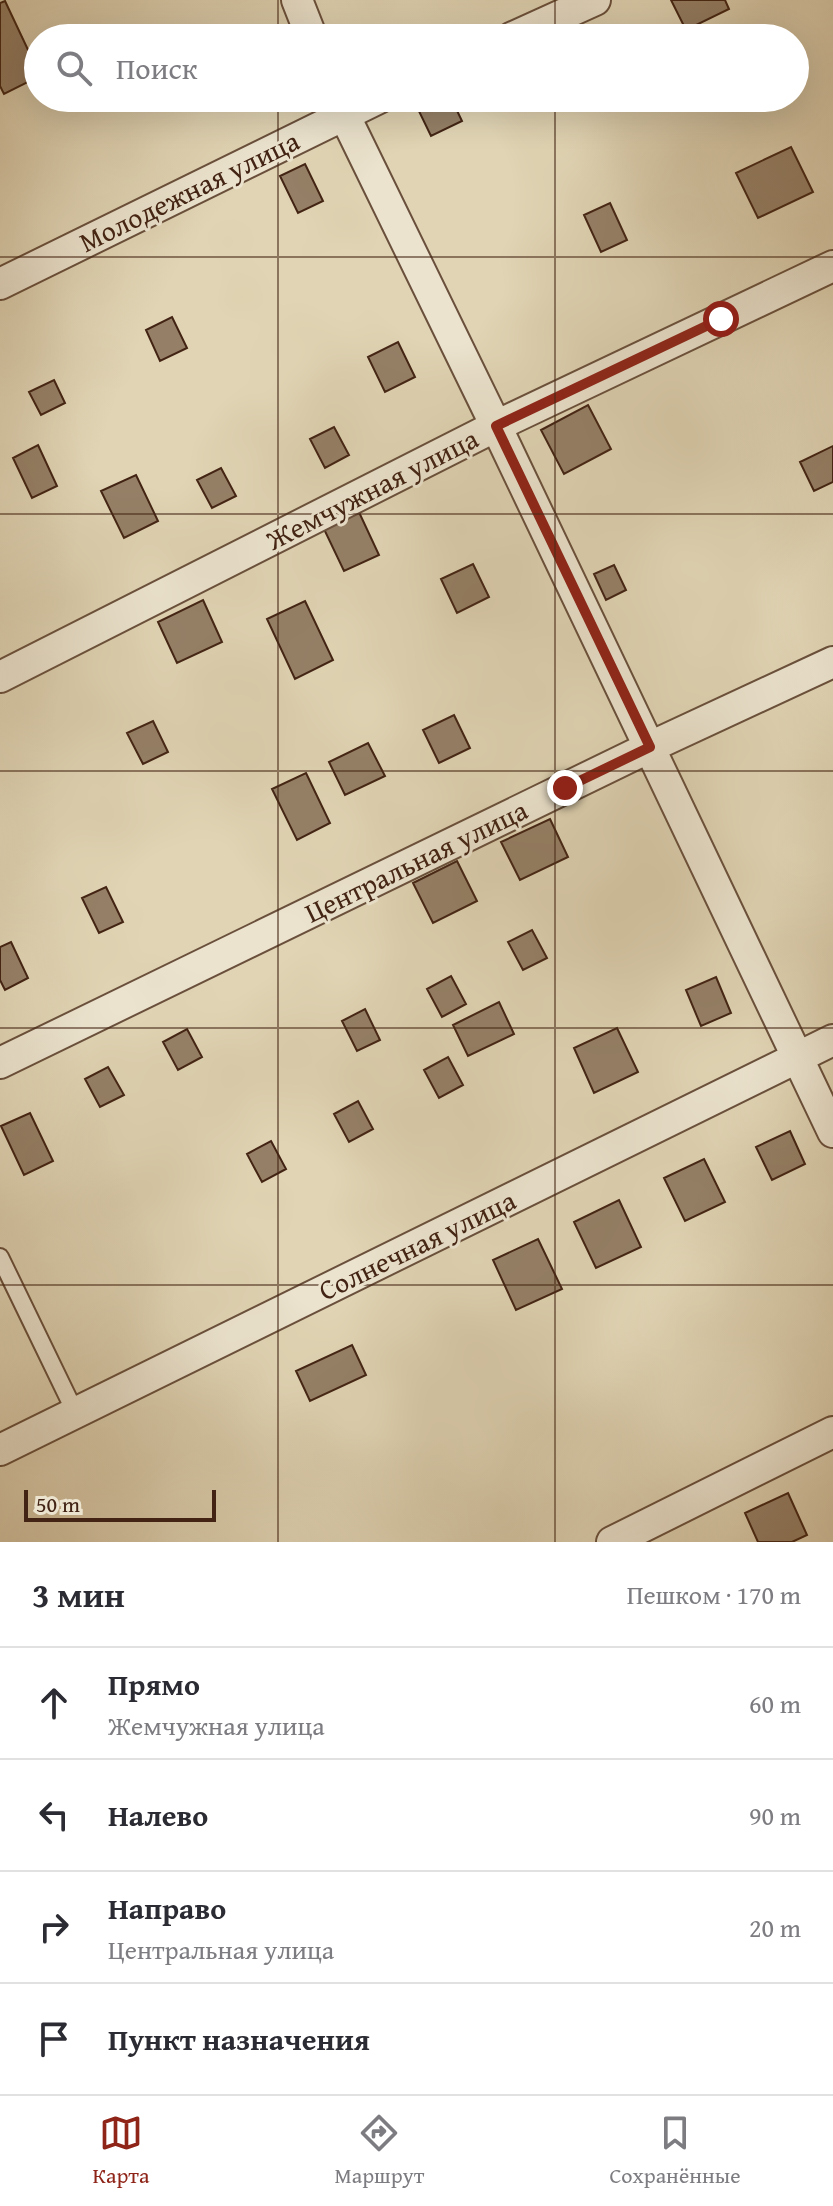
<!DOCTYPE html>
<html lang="ru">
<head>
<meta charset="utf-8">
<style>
  body { margin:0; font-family:"Gentium Book Plus",serif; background:#f7f7f7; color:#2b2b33 }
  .scale { position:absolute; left:24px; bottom:20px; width:192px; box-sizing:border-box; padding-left:8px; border:4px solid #432414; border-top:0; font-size:22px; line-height:28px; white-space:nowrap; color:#432414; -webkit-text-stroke:6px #ebe3ce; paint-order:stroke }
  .stop { position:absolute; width:24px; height:24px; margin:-18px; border:6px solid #8f2418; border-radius:50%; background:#fff }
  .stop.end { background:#8f2418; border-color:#fff; box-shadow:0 2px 8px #0008 }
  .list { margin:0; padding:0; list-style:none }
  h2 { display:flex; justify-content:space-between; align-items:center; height:104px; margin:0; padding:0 32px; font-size:34px }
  h2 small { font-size:26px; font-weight:400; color:#7c7c81 }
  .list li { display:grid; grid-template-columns:52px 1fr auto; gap:24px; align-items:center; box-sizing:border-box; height:112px; padding:0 32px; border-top:2px solid #e1e1e2 }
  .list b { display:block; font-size:30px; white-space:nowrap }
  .list p { margin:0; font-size:26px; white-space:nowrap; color:#7c7c81 }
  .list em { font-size:26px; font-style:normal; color:#7c7c81 }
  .icon { flex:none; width:44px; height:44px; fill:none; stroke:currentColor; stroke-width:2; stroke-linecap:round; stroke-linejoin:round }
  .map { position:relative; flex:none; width:833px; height:1542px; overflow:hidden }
  .search { position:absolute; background:#fff; box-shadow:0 8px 32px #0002; left:24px; right:24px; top:24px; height:88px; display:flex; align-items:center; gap:20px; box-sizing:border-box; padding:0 28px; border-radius:44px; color:#7c7c81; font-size:30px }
  .sheet { height:552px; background:#fff }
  nav { display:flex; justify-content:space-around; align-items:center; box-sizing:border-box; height:112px; border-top:2px solid #e1e1e2; background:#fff; font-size:22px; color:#7c7c81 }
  nav a { display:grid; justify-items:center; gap:4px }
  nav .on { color:#8f2418 }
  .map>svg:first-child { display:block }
  .building { fill:#958067; stroke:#432414; stroke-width:2 }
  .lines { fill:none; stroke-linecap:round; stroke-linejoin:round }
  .lane-casing { stroke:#6a503c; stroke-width:20 }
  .street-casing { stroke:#6a503c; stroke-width:34 }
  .lane { stroke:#ebe3ce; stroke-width:16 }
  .street { stroke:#ebe3ce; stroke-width:30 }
  .route { stroke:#8f2418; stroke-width:10 }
  .grid { fill:none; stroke:#432414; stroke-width:2; stroke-opacity:0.55 }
  .labels { text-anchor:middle; stroke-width:6; stroke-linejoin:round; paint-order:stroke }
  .street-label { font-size:28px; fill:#432414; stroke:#ebe3ce }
</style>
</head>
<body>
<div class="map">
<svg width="833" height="1542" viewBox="0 0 833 1542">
  <rect width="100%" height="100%" fill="#e0d4b4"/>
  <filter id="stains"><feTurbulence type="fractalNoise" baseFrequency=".0025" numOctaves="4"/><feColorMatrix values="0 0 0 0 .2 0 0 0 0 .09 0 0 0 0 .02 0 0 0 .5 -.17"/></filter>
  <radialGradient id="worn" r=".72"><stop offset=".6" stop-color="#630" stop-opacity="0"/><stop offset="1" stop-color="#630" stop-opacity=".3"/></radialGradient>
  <path class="building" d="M671,0H725L729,9L686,30Z
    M5,1L38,71V77L4,94L0,86V3Z
    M425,98H451L462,121L431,136L415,103Z
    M791,147L813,192L758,218L736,173Z
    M305,164L323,201L298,213L280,176Z
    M610,203L627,240L601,252L584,215Z
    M172,317L187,348L160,361L146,330Z
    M398,342L415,377L385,392L368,357Z
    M54,380L65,403L41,415L29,392Z
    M588,405L611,449L564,474L541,430Z
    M334,427L349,455L325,468L310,439Z
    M38,445L57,486L32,498L13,458Z
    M833,446V482L814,491L800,462Z
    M221,468L236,496L212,508L197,480Z
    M136,475L158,521L124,538L101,491Z
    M358,510L379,555L344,571L323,527Z
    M473,564L489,597L457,613L441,579Z
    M614,565L626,590L606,600L594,574Z
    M203,600L222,642L177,663L158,622Z
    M305,601L333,660L295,679L267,619Z
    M454,715L470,748L439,763L423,730Z
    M153,721L168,752L143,764L127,733Z
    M368,743L385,776L345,795L329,762Z
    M306,773L330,823L297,840L272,789Z
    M550,819L568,857L520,880L501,842Z
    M457,861L477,901L433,923L413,883Z
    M106,887L123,922L99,933L82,898Z
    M532,930L547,958L523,970L508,942Z
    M11,942L28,978L5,990L0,980V947Z
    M451,976L466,1004L442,1017L427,989Z
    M716,977L731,1013L701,1026L686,990Z
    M499,1002L514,1034L468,1056L453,1025Z
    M365,1009L380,1040L357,1051L342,1021Z
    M617,1028L638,1072L594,1093L574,1048Z
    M187,1029L202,1057L178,1070L163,1042Z
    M448,1057L463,1085L439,1098L424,1070Z
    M108,1067L124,1095L100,1107L85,1079Z
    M358,1101L373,1129L349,1142L334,1114Z
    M30,1113L53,1161L24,1175L1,1126Z
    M790,1131L805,1164L772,1180L756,1147Z
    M271,1141L286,1169L262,1182L247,1154Z
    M704,1159L725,1202L685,1221L664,1178Z
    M619,1200L641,1247L596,1268L574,1222Z
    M538,1239L562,1289L516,1310L493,1260Z
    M352,1345L366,1375L310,1401L296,1371Z
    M788,1493L807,1535L792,1542H758L745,1513Z"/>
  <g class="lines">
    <g class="lane-casing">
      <path id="lane" d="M0,1257L76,1414"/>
    </g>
    <g class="street-casing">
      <path id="street" d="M297,0L312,38
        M511,38L595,0
        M336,98L496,426L833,1132
        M0,284L379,98
        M0,677L496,426L833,266
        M0,1063L650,747L833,662
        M0,1450L833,1040
        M612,1542L833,1432"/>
    </g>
    <use href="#lane" class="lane"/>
    <use href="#street" class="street"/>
  </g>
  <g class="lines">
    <path class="route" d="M565,788L650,747L496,426L721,319"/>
  </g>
  <path class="grid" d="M278,0V38M555,0V38M278,98V1542M555,98V1542M0,257H833M0,514H833M0,771H833M0,1028H833M0,1285H833"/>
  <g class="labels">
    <g class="street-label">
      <text transform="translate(189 191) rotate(-26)" y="10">Молодежная улица</text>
      <text transform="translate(372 489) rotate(-27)" y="10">Жемчужная улица</text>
      <text transform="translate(416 861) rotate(-26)" y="10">Центральная улица</text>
      <text transform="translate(417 1245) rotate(-26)" y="10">Солнечная улица</text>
    </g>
  </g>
  <rect width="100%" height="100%" filter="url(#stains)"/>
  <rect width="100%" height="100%" fill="url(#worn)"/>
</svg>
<div class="scale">50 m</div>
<div class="stop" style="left:721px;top:319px"></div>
<div class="stop end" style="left:565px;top:788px"></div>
<div class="search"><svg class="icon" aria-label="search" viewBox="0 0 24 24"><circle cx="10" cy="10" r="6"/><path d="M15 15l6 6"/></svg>Поиск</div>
</div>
<section class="sheet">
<h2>3 мин<small>Пешком · 170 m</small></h2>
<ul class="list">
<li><svg class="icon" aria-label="ahead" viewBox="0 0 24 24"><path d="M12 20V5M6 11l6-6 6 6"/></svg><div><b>Прямо</b><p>Жемчужная улица</p></div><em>60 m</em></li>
<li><svg class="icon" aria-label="left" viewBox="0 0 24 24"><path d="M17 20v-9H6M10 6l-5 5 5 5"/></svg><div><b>Налево</b></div><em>90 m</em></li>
<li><svg class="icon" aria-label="right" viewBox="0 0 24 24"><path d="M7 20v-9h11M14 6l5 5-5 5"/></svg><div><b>Направо</b><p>Центральная улица</p></div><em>20 m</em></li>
<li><svg class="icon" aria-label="arrive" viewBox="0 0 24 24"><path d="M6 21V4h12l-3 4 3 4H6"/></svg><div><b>Пункт назначения</b></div></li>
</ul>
</section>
<nav>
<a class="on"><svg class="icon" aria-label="map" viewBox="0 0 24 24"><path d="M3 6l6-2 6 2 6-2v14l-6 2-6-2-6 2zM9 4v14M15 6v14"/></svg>Карта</a>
<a><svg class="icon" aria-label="directions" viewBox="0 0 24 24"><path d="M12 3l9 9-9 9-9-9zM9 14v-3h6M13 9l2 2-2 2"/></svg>Маршрут</a>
<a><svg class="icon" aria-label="saved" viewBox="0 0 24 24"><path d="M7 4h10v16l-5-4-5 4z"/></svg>Сохранённые</a>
</nav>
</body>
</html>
